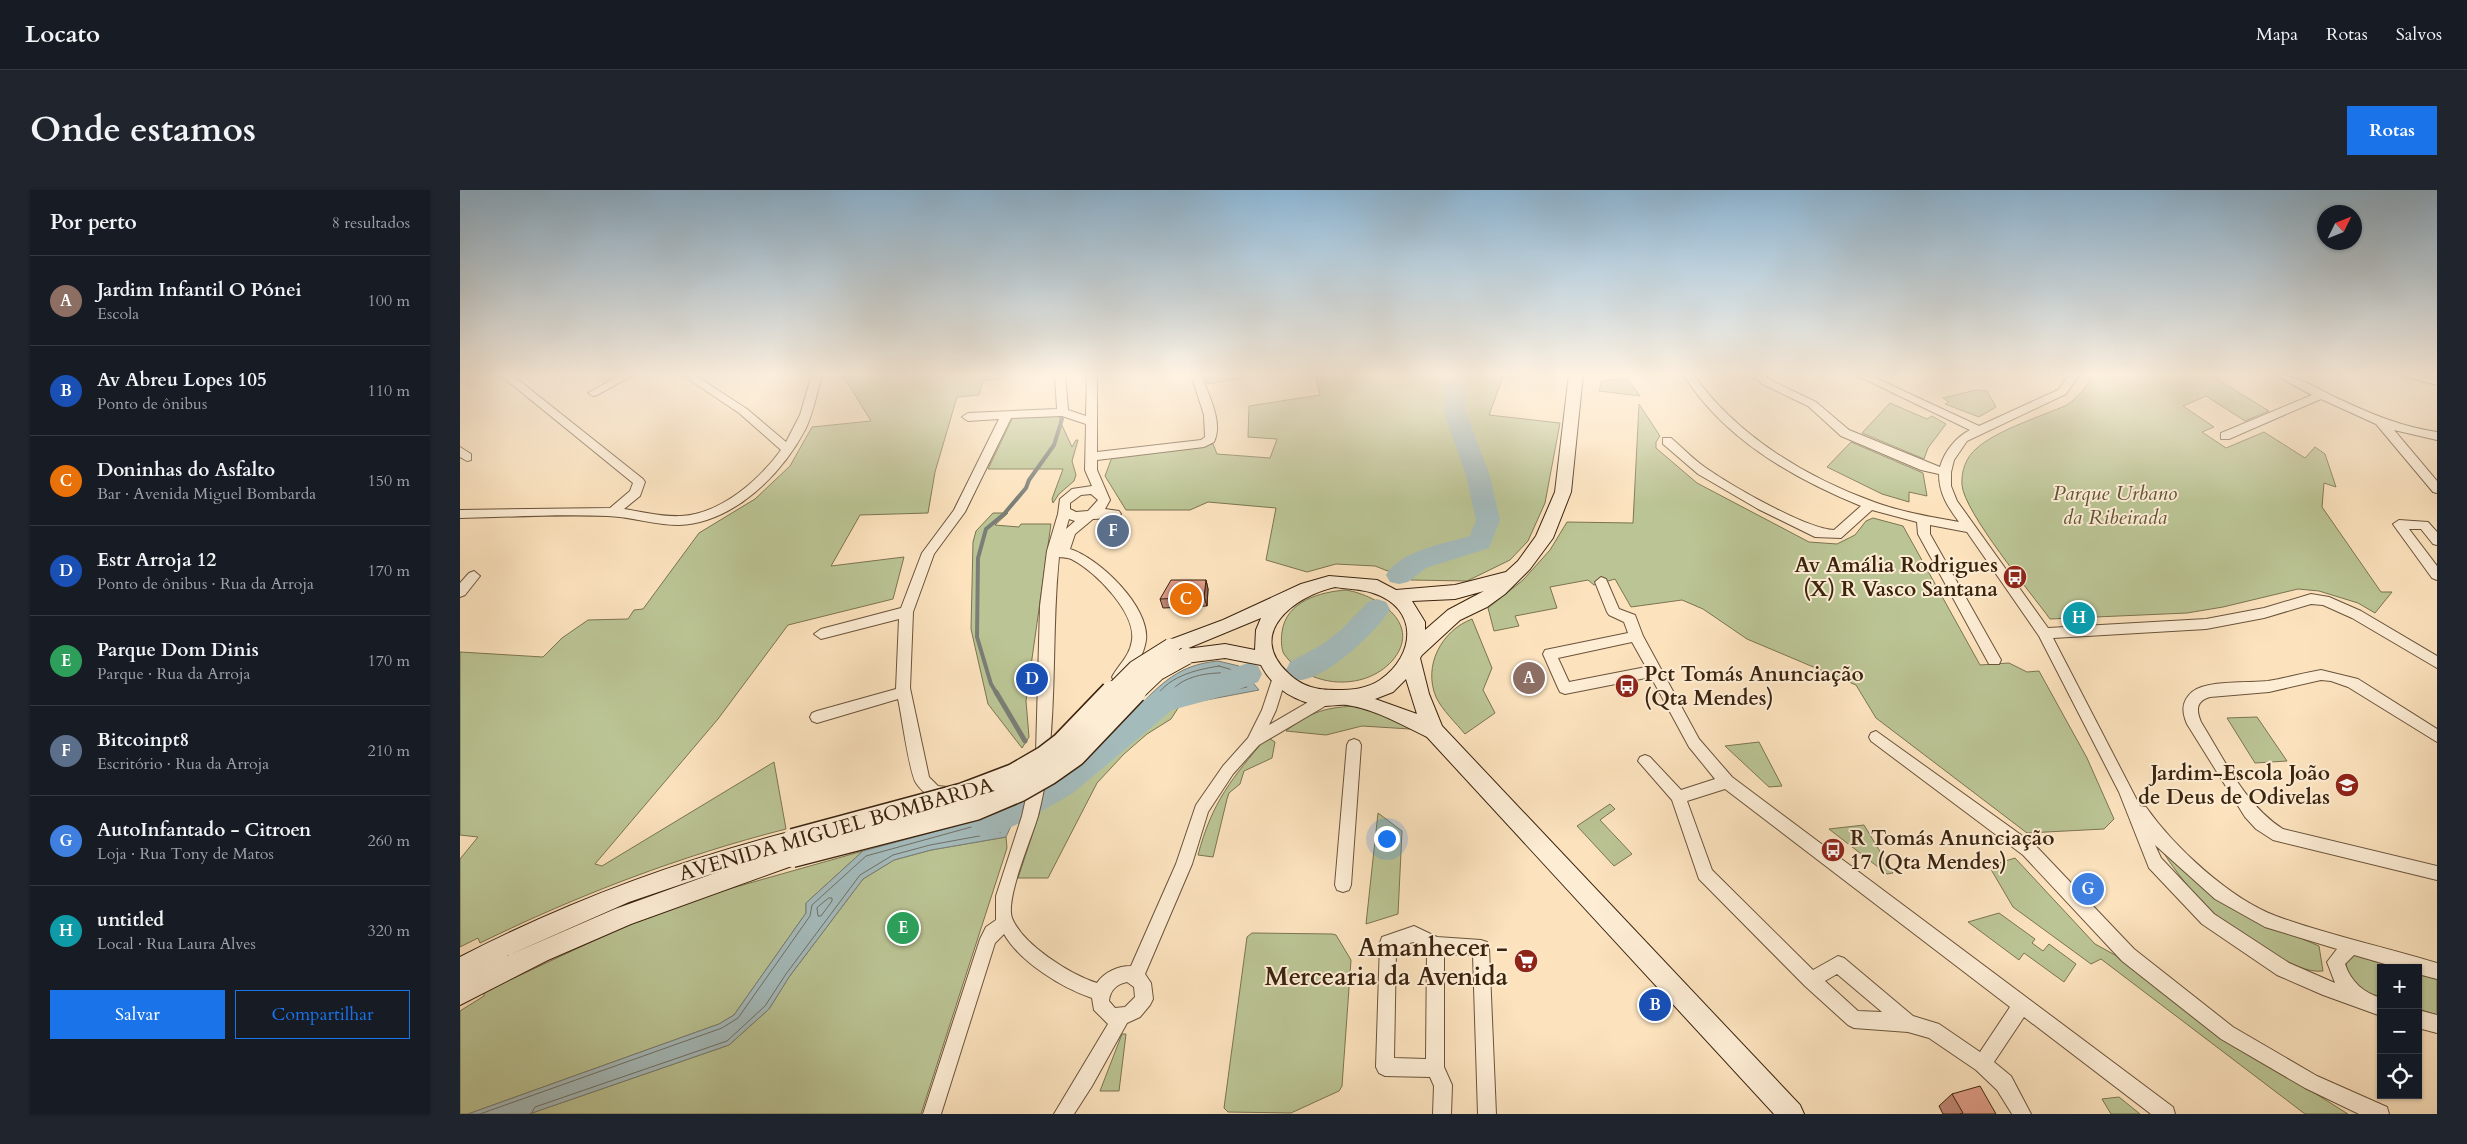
<!DOCTYPE html>
<html lang="pt">
<head>
<meta charset="utf-8">
<style>
  body { margin:0; font-family:Cardo,serif; background:#20242c; color:#f1f3f6 }
  .controls { position:absolute; right:15px; bottom:15px; display:grid; overflow:hidden; border-radius:0px; box-shadow:0 1px 4px #0004 }
  .controls button { width:45px; height:45px; display:grid; place-items:center; padding:0; border:0; border-bottom:1px solid #363941; background:#171b24; color:#f1f3f6; font:25px sans-serif }
  .compass { position:absolute; left:1857px; top:15px; width:45px; height:45px; border-radius:50%; background:#171b24; box-shadow:0 1px 4px #0004; rotate:47deg }
  .you { position:absolute; left:926px; top:648px; width:18px; height:18px; margin:-12px; border:4px solid #fff; border-radius:50%; background:#1a73e8; box-shadow:0 0 0 8px #1a73e833 }
  .badge { display:grid; place-items:center; width:32px; height:32px; border-radius:50%; background:#1a73e8; color:#fff; font-size:16px; font-weight:700 }
  .pin { position:absolute; translate:-50% -50%; border:2px solid #fff; box-shadow:0 1px 5px #0006 }
  .list { margin:0; padding:0; list-style:none }
  h2 { display:flex; justify-content:space-between; align-items:center; height:65px; margin:0; padding:0 20px; font-size:21px }
  h2 small { font-size:16px; font-weight:400; color:#9ea1a6 }
  .list li { display:grid; grid-template-columns:32px 1fr auto; gap:15px; align-items:center; box-sizing:border-box; height:90px; padding:0 20px; border-top:1px solid #363941 }
  .list b { display:block; font-size:19px; white-space:nowrap }
  .list p { margin:0; font-size:16px; white-space:nowrap; color:#9ea1a6 }
  .list em { font-size:16px; font-style:normal; color:#9ea1a6 }
  .actions { display:flex; gap:10px; padding:15px 20px }
  .actions a { flex:1; padding:11px 0; border:1px solid #1a73e8; border-radius:0px; text-align:center; font-size:18px; color:#1a73e8 }
  .actions .main { background:#1a73e8; color:#fff }
  .icon { flex:none; width:28px; height:28px; fill:none; stroke:currentColor; stroke-width:2; stroke-linecap:round; stroke-linejoin:round }
  .map { position:relative; flex:none; width:1977px; height:924px; overflow:hidden; border-radius:0px }
  header { display:flex; align-items:center; gap:30px; box-sizing:border-box; height:70px; padding:0 25px; background:#171b24; border-bottom:1px solid #363941 }
  header strong { font-size:24px }
  nav { display:flex; gap:28px; margin-inline-start:auto; font-size:18px }
  .intro { display:flex; align-items:center; justify-content:space-between; box-sizing:border-box; height:120px; padding:0 30px }
  h1 { margin:0; font-size:35px }
  .button { padding:12px 22px; border-radius:0px; background:#1a73e8; color:#fff; font-size:18px; font-weight:700 }
  main { display:flex; gap:30px; padding:0 30px }
  aside { flex:1; background:#171b24; border-radius:0px; box-shadow:0 1px 4px #0004 }
  .map>svg:first-child { display:block }
  .green { fill:#bbc494; stroke:#7b7451 }
  .water { fill:#a4bbbc; stroke:#7a7e76 }
  .lines { fill:none; stroke-linecap:round; stroke-linejoin:round }
  .shore { stroke:#706f65; stroke-width:1 }
  .stream-far1 { stroke:#7a7e76; stroke-width:4 }
  .stream { stroke:#7a7e76; stroke-width:5 }
  .river { fill:#a4bbbc; fill-rule:evenodd }
  .minor-casing { stroke:#6b533a; stroke-width:2 }
  .secondary-casing { stroke:#3b230e; stroke-width:2 }
  .minor { fill:#fdedd5; fill-rule:evenodd }
  .secondary { fill:#fdedd5; fill-rule:evenodd }
  .secondary-bridge-far1-casing { stroke:#3b230e; stroke-width:19; stroke-linecap:butt }
  .secondary-bridge-casing { stroke:#3b230e; stroke-width:25; stroke-linecap:butt }
  .secondary-bridge-far1 { stroke:#fdedd5; stroke-width:17 }
  .secondary-bridge { stroke:#fdedd5; stroke-width:22 }
  .wall { fill:#c18674; stroke:#3b230e }
  .shaded-wall { fill:#9d6d5e; stroke:#3b230e }
  .building { fill:#e09c87; stroke:#3b230e }
  .labels { text-anchor:middle; stroke-width:4; stroke-linejoin:round; paint-order:stroke }
  .park-label { font-size:21px; font-style:italic; fill:#615336; stroke:#fdedd5 }
  .poi-label { font-size:21px; font-weight:bold; fill:#3b230e; stroke:#fdedd5; text-anchor:end }
  .street-label { font-size:21px; fill:#3b230e; stroke:#fdedd5 }
  .near-poi-label { font-size:25px; font-weight:bold; fill:#3b230e; stroke:#fdedd5; text-anchor:end }
</style>
</head>
<body>
<header>
<strong>Locato</strong>
<nav><a>Mapa</a><a>Rotas</a><a>Salvos</a></nav>
</header>
<div class="intro"><h1>Onde estamos</h1><a class="button">Rotas</a></div>
<main>
<aside>
<h2>Por perto<small>8 resultados</small></h2>
<ul class="list">
<li><span class="badge" style="background:#8d6e63">A</span><div><b>Jardim Infantil O Pónei</b><p>Escola</p></div><em>100 m</em></li>
<li><span class="badge" style="background:#1a4fb4">B</span><div><b>Av Abreu Lopes 105</b><p>Ponto de ônibus</p></div><em>110 m</em></li>
<li><span class="badge" style="background:#e8710a">C</span><div><b>Doninhas do Asfalto</b><p>Bar · Avenida Miguel Bombarda</p></div><em>150 m</em></li>
<li><span class="badge" style="background:#1a4fb4">D</span><div><b>Estr Arroja 12</b><p>Ponto de ônibus · Rua da Arroja</p></div><em>170 m</em></li>
<li><span class="badge" style="background:#2e9e5b">E</span><div><b>Parque Dom Dinis</b><p>Parque · Rua da Arroja</p></div><em>170 m</em></li>
<li><span class="badge" style="background:#5c6f8a">F</span><div><b>Bitcoinpt8</b><p>Escritório · Rua da Arroja</p></div><em>210 m</em></li>
<li><span class="badge" style="background:#3f7fe0">G</span><div><b>AutoInfantado - Citroen</b><p>Loja · Rua Tony de Matos</p></div><em>260 m</em></li>
<li><span class="badge" style="background:#0f9aa8">H</span><div><b>untitled</b><p>Local · Rua Laura Alves</p></div><em>320 m</em></li>
</ul>
<div class="actions"><a class="main">Salvar</a><a>Compartilhar</a></div>
</aside>
<div class="map">
<svg width="1977" height="924" viewBox="0 0 1977 924">
  <rect width="100%" height="100%" fill="#fce3be"/>
  <filter id="stains"><feTurbulence type="fractalNoise" baseFrequency=".004" numOctaves="4"/><feColorMatrix values="0 0 0 0 .2 0 0 0 0 .09 0 0 0 0 .02 0 0 0 .5 -.17"/></filter>
  <radialGradient id="worn" r=".72"><stop offset=".6" stop-color="#630" stop-opacity="0"/><stop offset="1" stop-color="#630" stop-opacity=".3"/></radialGradient>
  <path class="green" d="M382,184H548L546,188L523,191L519,205L497,207L475,282L468,323L400,325L371,376L444,367L433,409L328,435L258,529L135,674L142,676L314,572L326,639C220,666 118,705 20,753L18,748L0,757V669L18,647L0,645V462L83,467L102,448L128,430L168,429L174,420L183,419L239,343L295,309L330,276L352,237L411,231Z
    M744,184H808L747,194Z
    M855,184H1044L1029,225L1100,233L1085,313L1068,351L1050,370L1007,391L951,390L915,376L876,374L847,382L806,370L816,318L748,312L730,320H666L645,286L652,267L753,254L757,264L810,268L817,249L788,247L789,216L860,205Z
    M1633,184H1754L1760,191L1809,221L1785,231L1746,206L1723,216L1754,237L1742,242L1766,258L1804,242L1845,268L1855,257L1865,264L1876,297L1864,293L1862,317L1921,402H1932L1915,423L1898,413L1859,401L1838,399L1763,417L1727,423L1590,429C1571,403 1504,322 1502,295C1501,281 1506,267 1517,258C1539,239 1580,227 1607,215C1619,206 1626,198 1633,184Z
    M1167,188L1180,206L1139,201L1142,191Z
    M1516,200L1527,201L1536,217L1519,227L1485,214L1489,212L1483,208Z
    M1430,213L1467,229L1472,226L1486,234L1468,258L1464,269L1402,243Z
    M1179,214L1200,246L1196,252V258L1237,293L1349,352L1377,354L1395,345L1406,331L1413,328L1443,336L1520,475L1549,473L1567,482L1579,481L1627,568L1654,629L1644,639L1567,643L1416,528L1396,495L1287,449L1243,419L1222,410L1171,417L1155,389L1134,395L1128,390L1090,397L1097,418L1055,426L1059,436L1034,441L1028,418L1063,390L1090,360L1107,332L1173,333Z
    M600,225V231L612,257L616,250H618L612,271L616,285L614,291L599,304L593,313L592,309L603,279H528L553,227Z
    M1391,252L1463,283L1467,306L1449,302V312L1422,304L1367,277Z
    M533,323H548L535,335L559,337L561,334H591L566,511L569,547L562,558L528,514L511,439L513,352L516,341Z
    M886,400C920,406 963,435 932,471C904,502 848,498 824,464C821,459 821,448 822,442C826,411 860,402 886,400Z
    M1012,429L1032,478L1023,500L1035,523L1005,544C996,533 982,520 976,507C963,476 981,441 1012,429Z
    M720,515L711,529L687,544L664,564L637,593L588,688H558L588,597L642,553L674,521Z
    M899,516L934,527L950,539L902,536L866,545L826,541C851,521 867,517 899,516Z
    M1797,527L1827,571L1795,573L1767,528Z
    M807,547L815,552L812,568L784,581L780,594L769,603L767,609L753,667L738,665C752,612 772,588 807,547Z
    M1299,552L1322,596L1309,597L1265,556Z
    M1150,614L1155,619L1140,630L1172,664L1154,676L1117,636Z
    M918,623L942,641L938,724L906,734Z
    M1404,635L1433,683L1427,684L1369,639Z
    M546,647L547,658L461,924H69L269,855L309,819L329,787L403,689L434,670L471,660Z
    M1694,648L1784,724L1859,756L1863,781C1848,783 1830,773 1816,766C1759,735 1728,703 1694,648Z
    M403,661L346,713V723L274,825L259,834L8,924H0V821L24,806V802L163,737L258,702Z
    M1555,668L1635,754L1655,765L1735,828L1888,924H1845L1641,769L1631,774L1553,717L1529,676Z
    M1539,723L1575,749L1572,753L1583,761L1589,754L1616,774L1604,792L1564,763L1559,770L1508,732Z
    M792,743L872,744L876,745L891,770L882,896L879,901L831,923L768,922L764,918L787,747Z
    M1894,764L1942,778H1921V807C1900,801 1886,792 1886,769Z
    M1958,782L1977,788V825L1958,819Z
    M662,844H666L659,901H640Z
    M1659,907L1680,924H1651L1642,909Z"/>
  <path class="water" d="M758,471L779,476L799,500L720,515L674,521C702,493 718,475 758,471Z
    M561,614L546,647L471,660L434,670L403,689L329,787L309,819L269,855L69,924H8L259,834L274,825L346,723V713L403,661L544,623Z"/>
  <g class="lines">
    <path class="shore" d="M759,476L776,481L787,497L719,510L693,512C705,487 734,480 759,476Z
      M760,483L771,486L776,492L710,504C718,488 744,483 760,483Z
      M369,708H372V711L361,726H358L357,718Z
      M20,924L262,838L278,828L350,726L352,715L406,666L544,628L547,629L541,642L470,655L433,665L400,685L326,784L305,816L267,851L75,917L71,924"/>
    <path class="stream-far1" d="M537,504L531,494L517,447L518,368L526,339L544,324L566,298L569,290L594,255L602,229"/>
    <path class="stream" d="M536,502L565,551"/>
    <path class="river" d="M975,184H997L1007,198L1005,219L1030,286L1040,330L1029,358L966,378L948,392L939,394L930,392L926,385C941,360 984,354 1010,346L1016,330L1006,286L983,219L985,198Z
      M917,409L926,412L930,419C918,441 867,488 841,490C838,491 834,489 830,488L826,480L830,472L863,454L882,439L908,412Z
      M788,473L798,476L802,484L798,492L756,508L712,520L613,603L570,628L537,644L526,648L515,644L510,634L515,624L548,610L591,585L693,503L742,490Z"/>
    <g class="minor-casing">
      <path id="minor" d="M39,184H51L183,289L185,292L180,306L164,319C183,322 202,327 221,326C261,324 299,290 321,260L279,223L221,184H233L287,219L326,252L340,225L352,184H362C357,202 354,221 346,238C323,283 274,333 219,335C195,335 172,327 148,326C99,324 49,327 0,328V320L150,318L170,301L173,293Z
        M162,184H175L137,205L133,206L128,203Z
        M579,184H592L584,187Z
        M595,184H605L608,220L626,226L627,184H637V262L741,250L745,247L744,225L731,184H741C747,203 764,231 754,252L744,257L637,270V280L650,310L645,319L659,321L661,324L655,328L633,329L615,344L610,359C639,368 690,417 686,450C684,465 674,480 664,491H654L652,487C659,474 670,466 672,450C676,423 636,382 613,370C608,367 604,368 599,367C590,453 600,542 578,626C572,647 545,709 552,728C563,755 610,784 637,793C644,782 658,776 671,776L716,674L736,615L763,576L788,548L802,520L814,484H824L826,488L816,520L809,535L862,504H872L874,508L872,512L799,555L773,584L748,622L732,674L685,784L691,793L693,809L690,815L680,827L667,833L632,896L614,924H594L648,834L634,820L632,808C602,798 560,772 544,744L535,753L481,924H463L520,749L526,737L536,730V706L562,626L576,563L580,416L587,361L598,324L600,309L612,299L632,296L625,280L626,234L602,226L551,228L505,322L474,364L453,422L450,498L469,587L478,596L496,598L499,603L496,608C481,613 465,607 456,593C449,582 442,526 438,509L357,533L352,531L350,527L352,523L357,521L436,499L439,429L361,449L354,444L361,439L441,418L462,363L494,320L539,229L508,231L502,227L508,223L597,219ZM631,304L638,310L628,321L616,322L610,319V313L621,305ZM609,329L615,331L606,339ZM667,792L674,797L675,807L665,817L655,818L649,811C650,800 657,794 667,792Z
        M1223,184H1233C1276,245 1345,287 1414,312C1441,322 1471,327 1499,332C1488,317 1479,304 1479,284L1461,280L1381,246L1348,216L1302,194L1292,184H1303L1310,190L1356,212L1389,240L1480,277C1484,262 1496,247 1510,240L1394,184H1407L1519,236L1598,200L1610,184H1620L1606,204L1507,251L1494,270L1491,282V296L1497,311L1588,438L1746,429L1804,418L1851,404L1869,407L1901,421L1977,466V478L1892,428L1863,415L1851,414L1804,428L1746,439L1593,448L1680,616L1686,617C1714,657 1770,709 1816,726C1868,745 1924,757 1977,773V789L1958,784V778H1939L1894,765L1885,774C1891,792 1904,803 1921,808V826L1863,805L1817,785L1742,734L1689,678L1659,602L1579,446L1507,342L1470,335V344L1541,470L1539,474H1529L1458,344L1457,332L1412,320L1381,348L1355,347L1298,319L1238,284L1203,254V248H1211C1223,258 1234,270 1246,278C1272,296 1346,339 1374,340L1401,316C1332,288 1263,248 1223,184ZM1695,655L1755,709L1805,737L1877,759L1867,772L1875,793L1829,773L1754,724L1701,668Z
        M1813,184C1837,184 1859,200 1879,209C1911,224 1942,237 1977,242V250L1934,240L1977,291V303L1973,302L1916,234L1861,209L1769,249H1761V243L1852,205Z
        M1941,184H1958L1977,189V195L1942,186Z
        M0,257L11,264V270L7,271L0,267Z
        M1939,330L1968,332L1977,342V355L1973,354L1961,339H1949L1977,376V390L1972,388L1935,337L1933,334Z
        M14,381L20,386L5,405L0,407V393L9,383Z
        M1141,387L1146,389L1159,419L1175,425L1183,446L1239,549L1272,587L1713,917L1715,924H1691L1564,827L1534,872L1551,886L1571,924H1552L1537,900L1516,880L1469,848L1448,842L1394,838L1388,835L1345,796L1239,689L1212,610L1178,571L1180,567L1185,565L1190,567L1221,600L1255,589L1229,557L1191,487L1105,504L1100,502L1098,498L1083,464L1085,460L1168,443L1164,432L1149,425L1147,422L1135,392ZM1172,452L1186,477L1109,492L1098,468ZM1265,599L1550,817L1520,862L1479,834L1453,826L1384,768L1378,766L1353,780L1252,680L1227,611ZM1377,784L1422,822L1398,821L1365,791Z
        M1861,480L1898,489L1977,539V552L1888,497L1871,491L1861,490L1809,502L1750,507C1736,511 1736,520 1741,532C1764,569 1785,615 1823,639L1977,676V690L1813,650L1796,639L1785,627L1727,534C1722,522 1721,512 1732,502C1746,490 1789,493 1808,491C1826,488 1843,483 1861,480Z
        M1416,541L1575,655L1674,759L1773,837L1857,886L1927,917L1929,924H1899L1845,898L1761,849L1662,771L1563,665L1411,551L1409,547L1411,543Z
        M894,549L899,551L901,555L891,695L889,700L883,702L877,700L875,695L887,555L889,551Z
        M954,736L977,747L1021,750L1027,752L1029,758L1036,924H1018L1013,765L984,764V877L992,895L991,924H973L974,896L970,887L925,886L919,883L916,877L920,753L922,747ZM953,752L967,759L966,869L934,868L936,758Z
        M1958,820L1977,825V843L1958,838Z"/>
    </g>
    <g class="secondary-casing">
      <path id="secondary" d="M1109,184H1123L1111,302L1093,348L1070,379L1045,404L1027,417L1000,430L962,465L960,468L969,504L982,536L1340,915L1344,924H1314L967,547C942,535 915,519 887,515C880,514 872,516 864,516C837,513 813,499 801,475L765,468L726,473L719,471L717,466L719,461L711,464L704,462L702,457L704,452L763,430L841,394L869,386L917,390L936,400L995,395L1046,382L1058,371L1076,346L1095,302ZM875,397C887,399 901,399 913,403C959,418 956,465 920,490C907,499 891,500 876,500C857,500 842,497 828,483C785,443 835,406 875,397ZM1024,401L988,420L965,440V432L952,411L995,409ZM801,428L796,440L795,460L765,454L726,459ZM946,489L957,524L915,509L933,502Z
        M333,641L341,643L344,650L341,657L337,658L343,666L340,673L171,734L88,770L0,815V767C106,712 217,671 333,641ZM269,678L155,719L47,766L169,712Z"/>
    </g>
    <use href="#minor" class="minor"/>
    <use href="#secondary" class="secondary"/>
    <g class="secondary-bridge-far1-casing">
      <path id="secondary-bridge-far1" d="M651,504L676,479L711,457
        M674,504L697,482L726,466"/>
    </g>
    <g class="secondary-bridge-casing">
      <path id="secondary-bridge" d="M333,650L504,604L554,585L585,567L602,554L652,502
        M332,666L515,619L560,600L588,584L615,565L675,502"/>
    </g>
    <use href="#secondary-bridge-far1" class="secondary-bridge-far1"/>
    <use href="#secondary-bridge" class="secondary-bridge"/>
  </g>
  <path class="wall" d="M746,390L748,399L747,416L703,418L700,409Z
    M1492,904L1536,924H1483L1479,916Z"/>
  <path class="shaded-wall" d="M746,390L748,399L747,416L744,407Z"/>
  <path class="building" d="M711,390H746L744,407L700,409Z
    M1520,896L1536,924H1500L1503,923L1492,904Z"/>
  <linearGradient id="sky" x2="0" y2="1"><stop stop-color="#8db7d6"/><stop offset="0.59" stop-color="#fef2e2"/><stop offset="1" stop-color="#fef2e2" stop-opacity="0"/></linearGradient>
  <rect width="1977" height="313" fill="url(#sky)"/>
  <defs>
    <g id="bus-disc" transform="scale(1.25)"><circle r="9.5" fill="#8f2418" stroke="#fdedd5"/><path d="M-5-6H5V4H4V6H2V4H-2V6H-4V4H-5ZM-3.5-4V0h7V-4ZM-3.5 1.2v1.5H-2V1.2ZM2 1.2v1.5H3.5V1.2Z" fill="#fff"/></g>
    <g id="school-disc" transform="scale(1.25)"><circle r="9.5" fill="#8f2418" stroke="#fdedd5"/><path d="M0-5L7-2L0 1L-7-2ZM-4 1L0 2.5L4 1V4Q0 6-4 4Z" fill="#fff"/></g>
    <g id="supermarket-disc" transform="scale(1.25)"><circle r="9.5" fill="#8f2418" stroke="#fdedd5"/><path d="M-6-5.5h2.5l.6 2H6L4.5 2H-2.5L-4.4-4H-6ZM-1.5 3.2a1.3 1.3 0 1 0 .1 0ZM3 3.2a1.3 1.3 0 1 0 .1 0Z" fill="#fff"/></g>
  </defs>
  <g fill-rule="evenodd">
    <use href="#bus-disc" x="1555" y="387"/>
    <use href="#bus-disc" x="1167" y="496"/>
    <use href="#school-disc" x="1887" y="595"/>
    <use href="#bus-disc" x="1373" y="660"/>
    <use href="#supermarket-disc" x="1066" y="771"/>
  </g>
  <g class="labels">
    <g class="park-label">
      <text x="1655" y="310">Parque Urbano<tspan x="1655" dy="24">da Ribeirada</tspan></text>
    </g>
    <g class="poi-label">
      <text x="1538" y="382">Av Amália Rodrigues<tspan x="1538" dy="24">(X) R Vasco Santana</tspan></text>
      <text x="1184" y="491" text-anchor="start">Pct Tomás Anunciação<tspan x="1184" dy="24">(Qta Mendes)</tspan></text>
      <text x="1870" y="590">Jardim-Escola João<tspan x="1870" dy="24">de Deus de Odivelas</tspan></text>
      <text x="1390" y="655" text-anchor="start">R Tomás Anunciação<tspan x="1390" dy="24">17 (Qta Mendes)</tspan></text>
    </g>
    <g class="street-label">
      <text transform="translate(376 639) rotate(-16)" y="7">AVENIDA MIGUEL BOMBARDA</text>
    </g>
    <g class="near-poi-label">
      <text x="1048" y="766">Amanhecer -<tspan x="1048" dy="29">Mercearia da Avenida</tspan></text>
    </g>
  </g>
  <rect width="100%" height="100%" filter="url(#stains)"/>
  <rect width="100%" height="100%" fill="url(#worn)"/>
</svg>
<div class="controls">
<button>+</button>
<button>−</button>
<button><svg class="icon" aria-label="locate" viewBox="0 0 24 24"><circle cx="12" cy="12" r="6"/><path d="M12 2v4M12 18v4M2 12h4M18 12h4"/></svg></button>
</div>
<svg class="compass" viewBox="-18 -18 36 36"><path d="M0-13l5 13h-10z" fill="#e53935"/><path d="M0 13l5-13h-10z" fill="#9ea1a6"/></svg>
<div class="you"></div>
<div class="pin badge" style="left:1069px;top:488px;background:#8d6e63">A</div>
<div class="pin badge" style="left:1195px;top:815px;background:#1a4fb4">B</div>
<div class="pin badge" style="left:726px;top:409px;background:#e8710a">C</div>
<div class="pin badge" style="left:572px;top:489px;background:#1a4fb4">D</div>
<div class="pin badge" style="left:443px;top:738px;background:#2e9e5b">E</div>
<div class="pin badge" style="left:653px;top:341px;background:#5c6f8a">F</div>
<div class="pin badge" style="left:1628px;top:699px;background:#3f7fe0">G</div>
<div class="pin badge" style="left:1619px;top:428px;background:#0f9aa8">H</div>
</div>
</main>
</body>
</html>
